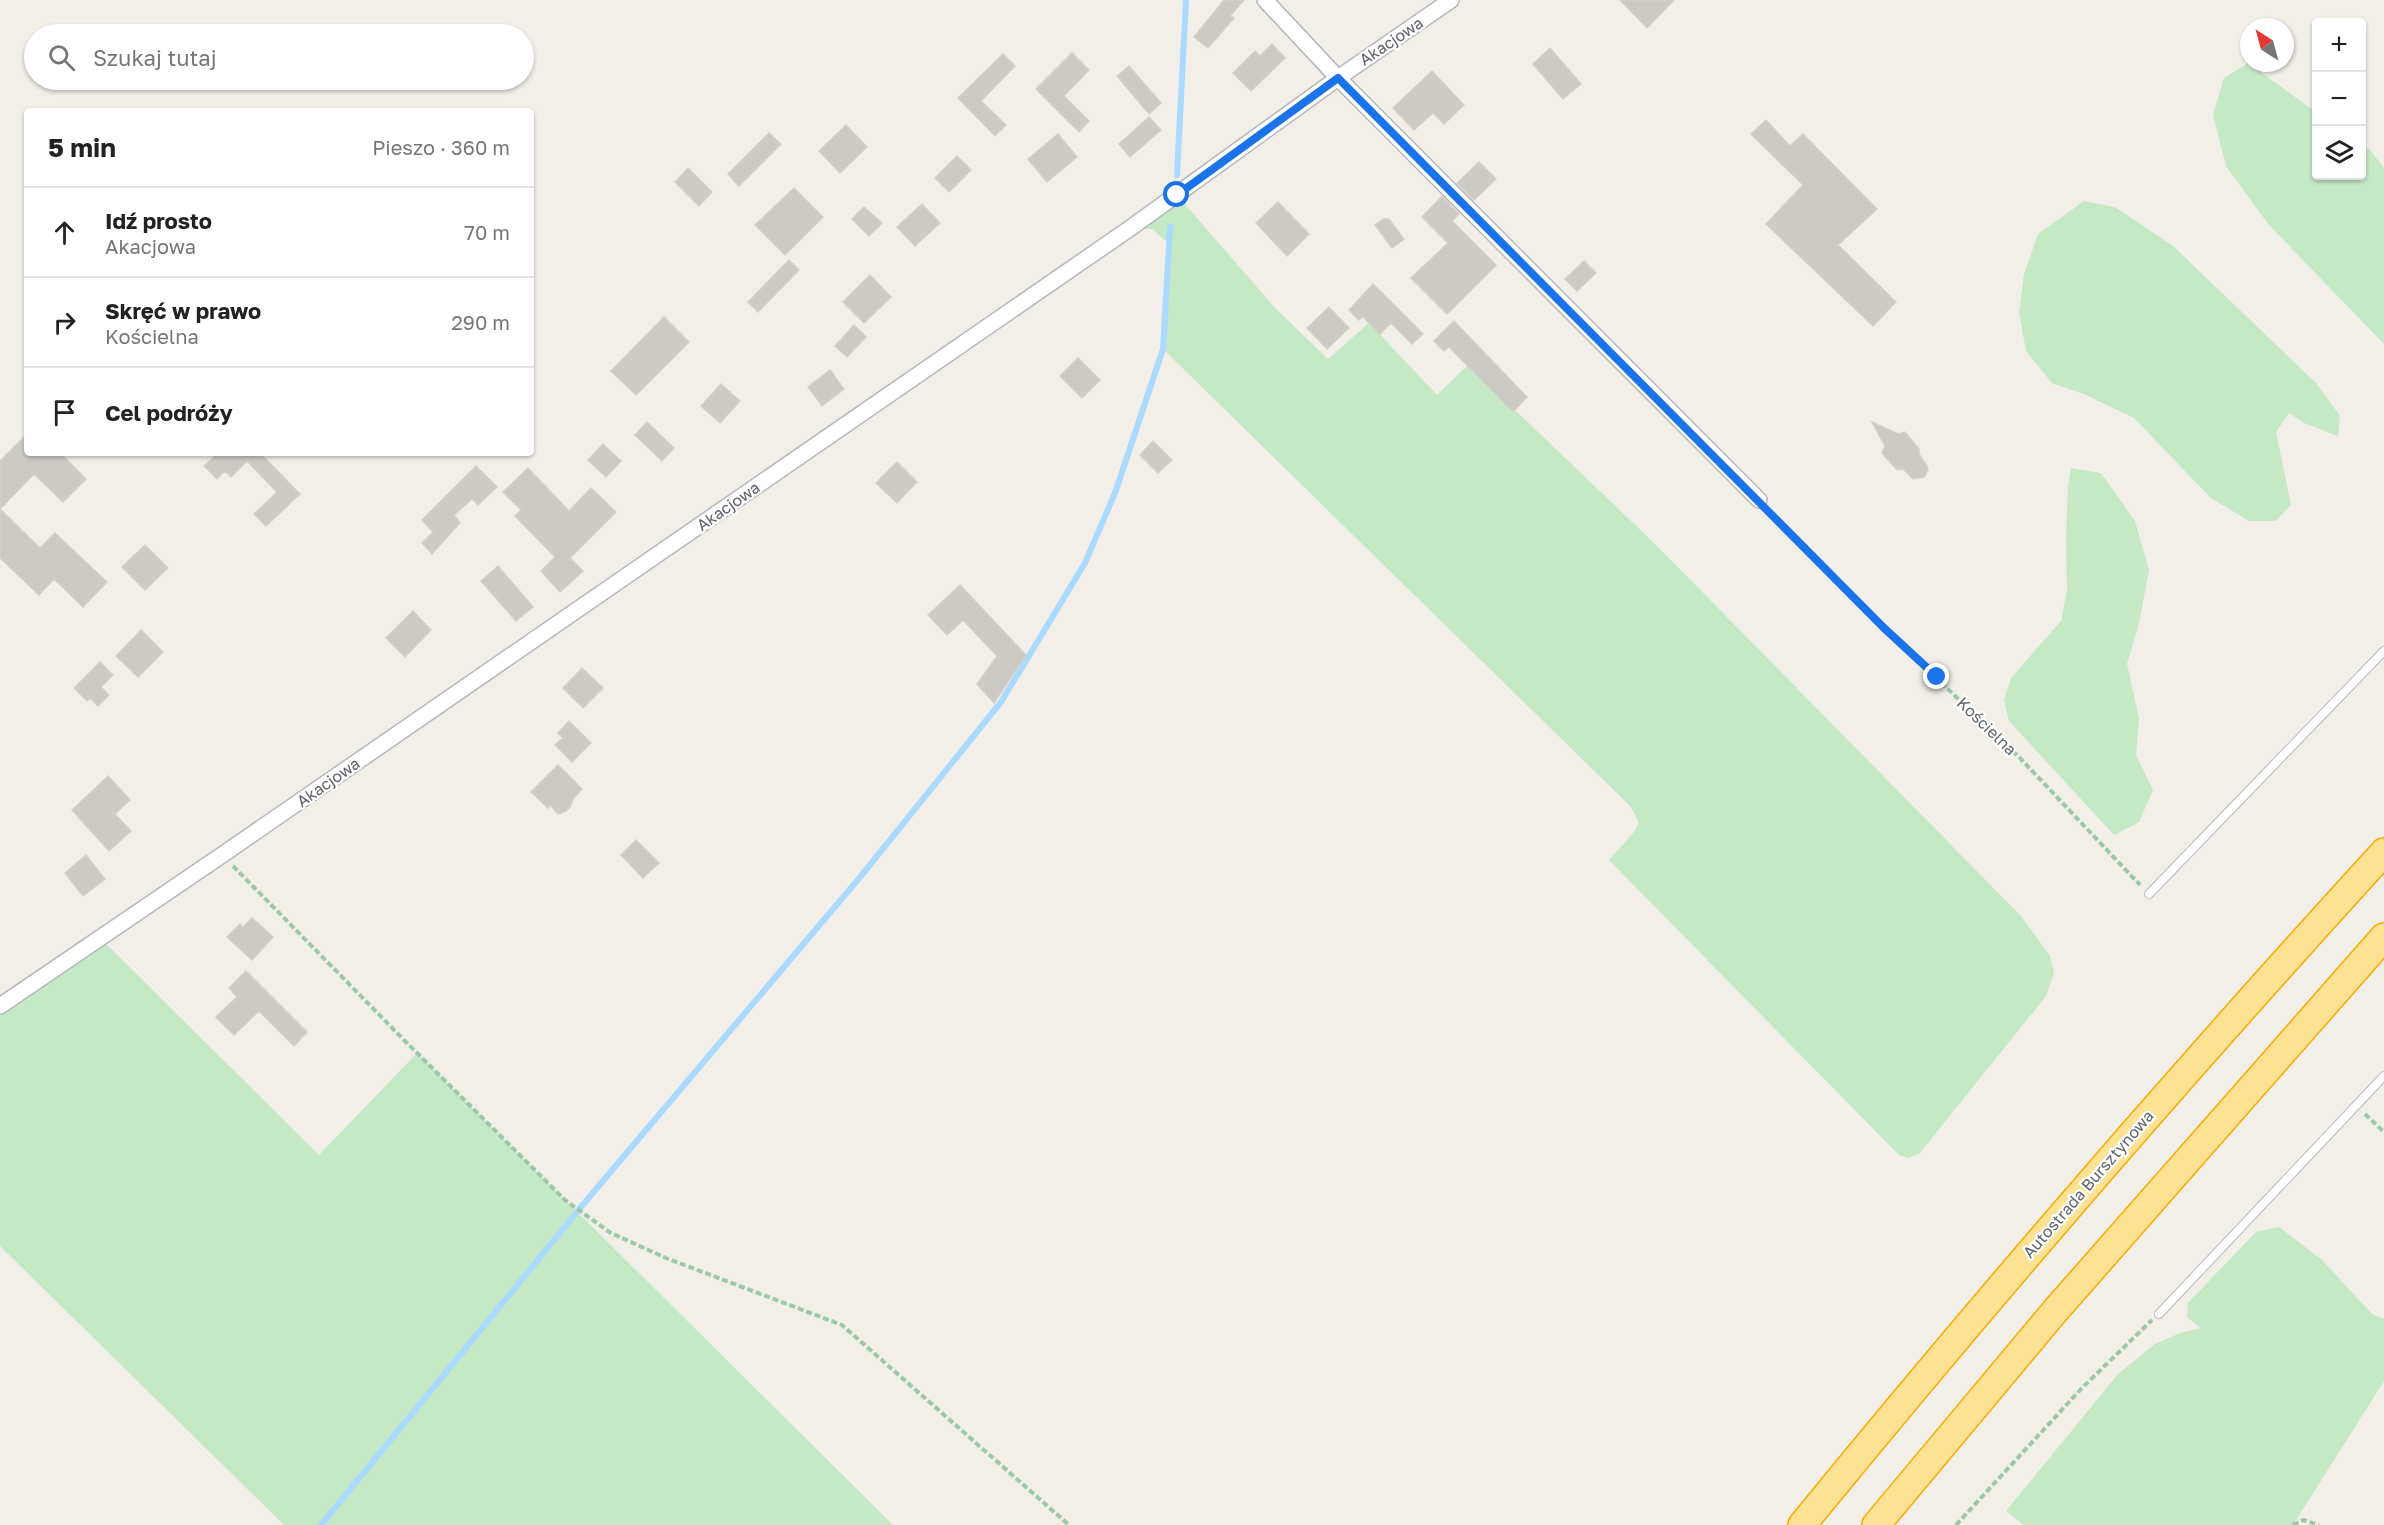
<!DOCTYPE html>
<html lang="pl">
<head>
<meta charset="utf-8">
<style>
  body { margin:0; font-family:"Golos Text",sans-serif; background:#f2f2f2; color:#222 }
  .controls { position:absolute; right:18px; top:18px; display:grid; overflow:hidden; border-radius:6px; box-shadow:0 2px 4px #0004 }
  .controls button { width:54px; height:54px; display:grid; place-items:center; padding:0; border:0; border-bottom:2px solid #e0e0e0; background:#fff; color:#222; font:30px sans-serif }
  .compass { position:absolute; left:2240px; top:18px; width:54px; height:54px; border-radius:50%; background:#fff; box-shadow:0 2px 4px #0004; rotate:324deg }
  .stop { position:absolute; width:18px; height:18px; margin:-14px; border:4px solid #1a73e8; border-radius:50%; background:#fff }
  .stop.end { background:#1a73e8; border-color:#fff; box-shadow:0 2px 6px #0008 }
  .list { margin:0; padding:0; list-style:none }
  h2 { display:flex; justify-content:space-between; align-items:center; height:78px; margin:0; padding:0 24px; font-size:26px }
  h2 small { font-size:20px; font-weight:400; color:#767676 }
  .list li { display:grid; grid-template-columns:39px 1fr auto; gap:18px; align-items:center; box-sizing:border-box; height:90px; padding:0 24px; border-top:2px solid #e0e0e0 }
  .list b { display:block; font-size:22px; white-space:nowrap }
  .list p { margin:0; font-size:20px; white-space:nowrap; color:#767676 }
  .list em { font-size:20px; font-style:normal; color:#767676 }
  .icon { flex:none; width:33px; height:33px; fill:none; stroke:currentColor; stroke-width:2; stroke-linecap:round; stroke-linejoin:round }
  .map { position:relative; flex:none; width:2384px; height:1525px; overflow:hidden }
  .search { position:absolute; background:#fff; box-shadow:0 2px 4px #0004; left:24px; top:24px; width:510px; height:66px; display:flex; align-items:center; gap:15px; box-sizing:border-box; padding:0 21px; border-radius:33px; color:#767676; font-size:22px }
  .panel { position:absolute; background:#fff; box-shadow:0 2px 4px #0004; left:24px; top:108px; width:510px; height:348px; border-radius:6px }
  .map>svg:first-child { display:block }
  .green { fill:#c5e8c5 }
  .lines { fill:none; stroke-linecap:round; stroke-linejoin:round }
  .stream { stroke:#aadaff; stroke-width:6 }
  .building { fill:#cccac5; stroke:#d6d1c6; stroke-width:1.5 }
  .lane-casing { stroke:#b5b8bc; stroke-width:10 }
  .street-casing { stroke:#b5b8bc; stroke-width:18 }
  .highway-casing { stroke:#f9ab00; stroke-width:30 }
  .path { stroke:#9cc7a9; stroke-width:4; stroke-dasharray:6 3; stroke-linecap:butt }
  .lane { stroke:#fff; stroke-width:8 }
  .street { stroke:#fff; stroke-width:15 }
  .highway { stroke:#fde293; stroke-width:27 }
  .route { stroke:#1a73e8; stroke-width:8 }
  .labels { text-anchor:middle; stroke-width:4.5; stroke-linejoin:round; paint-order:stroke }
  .street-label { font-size:16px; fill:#5f6368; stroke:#fff }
</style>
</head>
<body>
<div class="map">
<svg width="2384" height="1525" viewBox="0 0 2384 1525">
  <rect width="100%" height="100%" fill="#f1efe8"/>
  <path class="green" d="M2248,63L2316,112V176H2362V144L2371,151L2384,168V344L2269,225L2226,166L2213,115L2224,78Z
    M1177,195L1276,309L1328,359L1369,323L1437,395L1468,365L1654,543L2021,916L2050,956L2054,973L2046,996L1919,1154L1908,1158L1899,1155L1609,860L1634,832L1639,822L1630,806L1163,349L1169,244L1152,229H1129Z
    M2084,201L2115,207L2173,246L2317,384L2340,416L2338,436L2304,423L2289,413L2276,432L2291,505L2276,521H2249L2211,498L2134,418L2084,394L2052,383L2026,351L2019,312L2024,274L2038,234Z
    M2071,468L2101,473L2135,521L2149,570L2139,623L2127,664L2139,718L2136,755L2153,790L2139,822L2114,835L2009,721L2004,700L2011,678L2061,621L2067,590L2066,539L2068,487Z
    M100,938L319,1155L417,1053L893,1525H284L0,1246V1006Z
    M2279,1227L2322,1260L2372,1314L2384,1319V1381L2293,1525H2024L2006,1511L2118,1374L2155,1344L2180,1333L2200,1328L2187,1317L2188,1303L2256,1232Z"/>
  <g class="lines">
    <path class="stream" d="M1177,175L1186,0
      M321,1525L586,1201L861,876L1001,702L1085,563L1115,493L1163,349L1170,227"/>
  </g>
  <path class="building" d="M1224,0H1244L1230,16L1234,18L1208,48L1194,37Z
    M1620,0H1674L1647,28Z
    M1272,44L1285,58L1251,91L1233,73L1255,51L1260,56Z
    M1550,48L1581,84L1563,99L1533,64Z
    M1072,53L1089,70L1064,96L1089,121L1079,132L1036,89Z
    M1003,54L1015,66L981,101L1006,125L995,136L958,98Z
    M1129,66L1161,103L1149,114L1117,76Z
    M1432,71L1464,105L1444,124L1433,113L1414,130L1393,108Z
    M1149,117L1161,130L1130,157L1119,144Z
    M1766,120L1790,146L1803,134L1877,209L1838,245L1896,302L1873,326L1766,224L1803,185L1751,134Z
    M846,125L867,147L840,173L819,151Z
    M769,133L781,144L739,186L728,174Z
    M1058,134L1077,157L1047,182L1028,159Z
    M957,156L971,170L949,192L935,178Z
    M1479,162L1496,179L1474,200L1457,183Z
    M688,168L712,192L699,206L675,182Z
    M794,188L823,217L785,255L755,225Z
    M1442,196L1459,214L1452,221L1496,265L1447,314L1411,278L1448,243L1422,217Z
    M1278,202L1309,234L1287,256L1256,223Z
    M922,204L940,223L915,246L897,227Z
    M864,207L882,223L869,236L852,219Z
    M1383,219H1389L1404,239L1392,248L1375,225Z
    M789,260L799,270L758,312L748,302Z
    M1584,261L1596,273L1577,291L1565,279Z
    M870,275L891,297L864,323L843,302Z
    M1373,284L1423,334L1412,344L1391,323L1380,334L1363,317L1359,320L1349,310Z
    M1329,307L1349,328L1327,349L1307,328Z
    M664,317L689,342L636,395L611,371Z
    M1454,321L1527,397L1513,412L1449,347L1444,351L1434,341Z
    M854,325L866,337L847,357L835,346Z
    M1078,358L1100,380L1082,398L1060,376Z
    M830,370L844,389L822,406L808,387Z
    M721,384L740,401L720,423L701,406Z
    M647,422L674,448L662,461L635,435Z
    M1872,422L1898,434L1905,432L1919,449V454L1927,466L1928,470L1924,477L1913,479L1903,469L1897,470L1882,453L1885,446Z
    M27,434V453H60L86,479L63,502L34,474L0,509V461Z
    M1153,441L1172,460L1158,473L1140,455Z
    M603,444L621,461L606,477L588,460Z
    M218,453H260L300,494L266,526L254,514L277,492L247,461L231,477L225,471L217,479L204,466Z
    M897,462L917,482L897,503L876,483Z
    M476,466L497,487L478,505L472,499L454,515L460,523L432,554L422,543L433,532L422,520Z
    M528,468L569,511L591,488L616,512L570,558L583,571L560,592L541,571L555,557L515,516L521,510L503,492Z
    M0,509L40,548L55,533L107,582L83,607L54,579L39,595L0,558Z
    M145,545L168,568L145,590L122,567Z
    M498,566L533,607L516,621L481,581Z
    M960,585L1026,655L994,703L977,684L997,656L963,620L947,635L928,615Z
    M413,611L431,630L405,657L386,638Z
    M141,630L163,652L138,677L116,656Z
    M100,662L113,675L101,687L109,695L98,706L90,698L87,701L74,688Z
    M582,668L603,688L583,708L563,688Z
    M569,721L591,743L572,762L555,745L563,738L558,733Z
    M558,765L582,789L573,799L570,807L566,811L558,814L550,805L548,808L531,792Z
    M108,776L130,800L115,814L131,831L109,851L72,810Z
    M636,840L659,863L643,878L621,855Z
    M86,855L105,879L83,896L65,873Z
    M252,918L273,937L252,960L227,937L240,924L243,927Z
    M246,971L307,1032L294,1046L259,1011L234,1035L216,1017L237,997L229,988Z"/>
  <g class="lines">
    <g class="lane-casing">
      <path id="lane" d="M2149,894L2384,651
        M2159,1314L2384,1076"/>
    </g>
    <g class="street-casing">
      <path id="street" d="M1265,0L1338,78L1759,500
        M0,1006L222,855L1129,229L1338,78L1451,0"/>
    </g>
    <g class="highway-casing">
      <path id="highway" d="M1802,1525C1990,1295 2184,1071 2384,852
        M1876,1525L2055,1311L2384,937"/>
    </g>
    <path class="path" d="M1769,511L1884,628L2019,757L2140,885
      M233,866L407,1043L565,1200L611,1233L666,1258L842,1325L1069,1525
      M2365,1114L2384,1132
      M1956,1525L2082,1388L2152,1320
      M2293,1525L2303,1520L2319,1525"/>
    <use href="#lane" class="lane"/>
    <use href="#street" class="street"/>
    <use href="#highway" class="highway"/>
  </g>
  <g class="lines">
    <path class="route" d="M1177,195L1338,78L1884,628L1937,677"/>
  </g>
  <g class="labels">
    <g class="street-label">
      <text transform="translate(1391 41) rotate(-34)" y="6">Akacjowa</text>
      <text transform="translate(728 506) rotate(-35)" y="6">Akacjowa</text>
      <text transform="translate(1987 726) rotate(44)" y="6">Kościelna</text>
      <text transform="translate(328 782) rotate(-35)" y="6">Akacjowa</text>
      <text transform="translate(2088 1184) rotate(-49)" y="6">Autostrada Bursztynowa</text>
    </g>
  </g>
</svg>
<div class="controls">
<button>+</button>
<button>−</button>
<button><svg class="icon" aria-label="layers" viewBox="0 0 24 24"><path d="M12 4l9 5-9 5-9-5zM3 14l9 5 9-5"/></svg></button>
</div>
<svg class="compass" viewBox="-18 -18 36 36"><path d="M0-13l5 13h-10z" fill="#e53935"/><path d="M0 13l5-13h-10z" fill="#767676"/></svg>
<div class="stop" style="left:1177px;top:195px"></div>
<div class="stop end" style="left:1937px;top:677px"></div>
<div class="search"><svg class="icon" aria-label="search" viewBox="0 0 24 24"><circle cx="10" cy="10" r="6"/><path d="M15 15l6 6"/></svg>Szukaj tutaj</div>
<section class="panel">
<h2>5 min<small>Pieszo · 360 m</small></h2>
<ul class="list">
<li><svg class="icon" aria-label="ahead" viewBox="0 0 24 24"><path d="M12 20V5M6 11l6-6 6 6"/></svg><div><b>Idź prosto</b><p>Akacjowa</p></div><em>70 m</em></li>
<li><svg class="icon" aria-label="right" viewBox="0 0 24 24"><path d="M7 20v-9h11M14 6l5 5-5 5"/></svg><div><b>Skręć w prawo</b><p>Kościelna</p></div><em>290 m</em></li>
<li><svg class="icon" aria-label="arrive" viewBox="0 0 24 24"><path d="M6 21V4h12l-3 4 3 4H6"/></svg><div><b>Cel podróży</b></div></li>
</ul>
</section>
</div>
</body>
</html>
